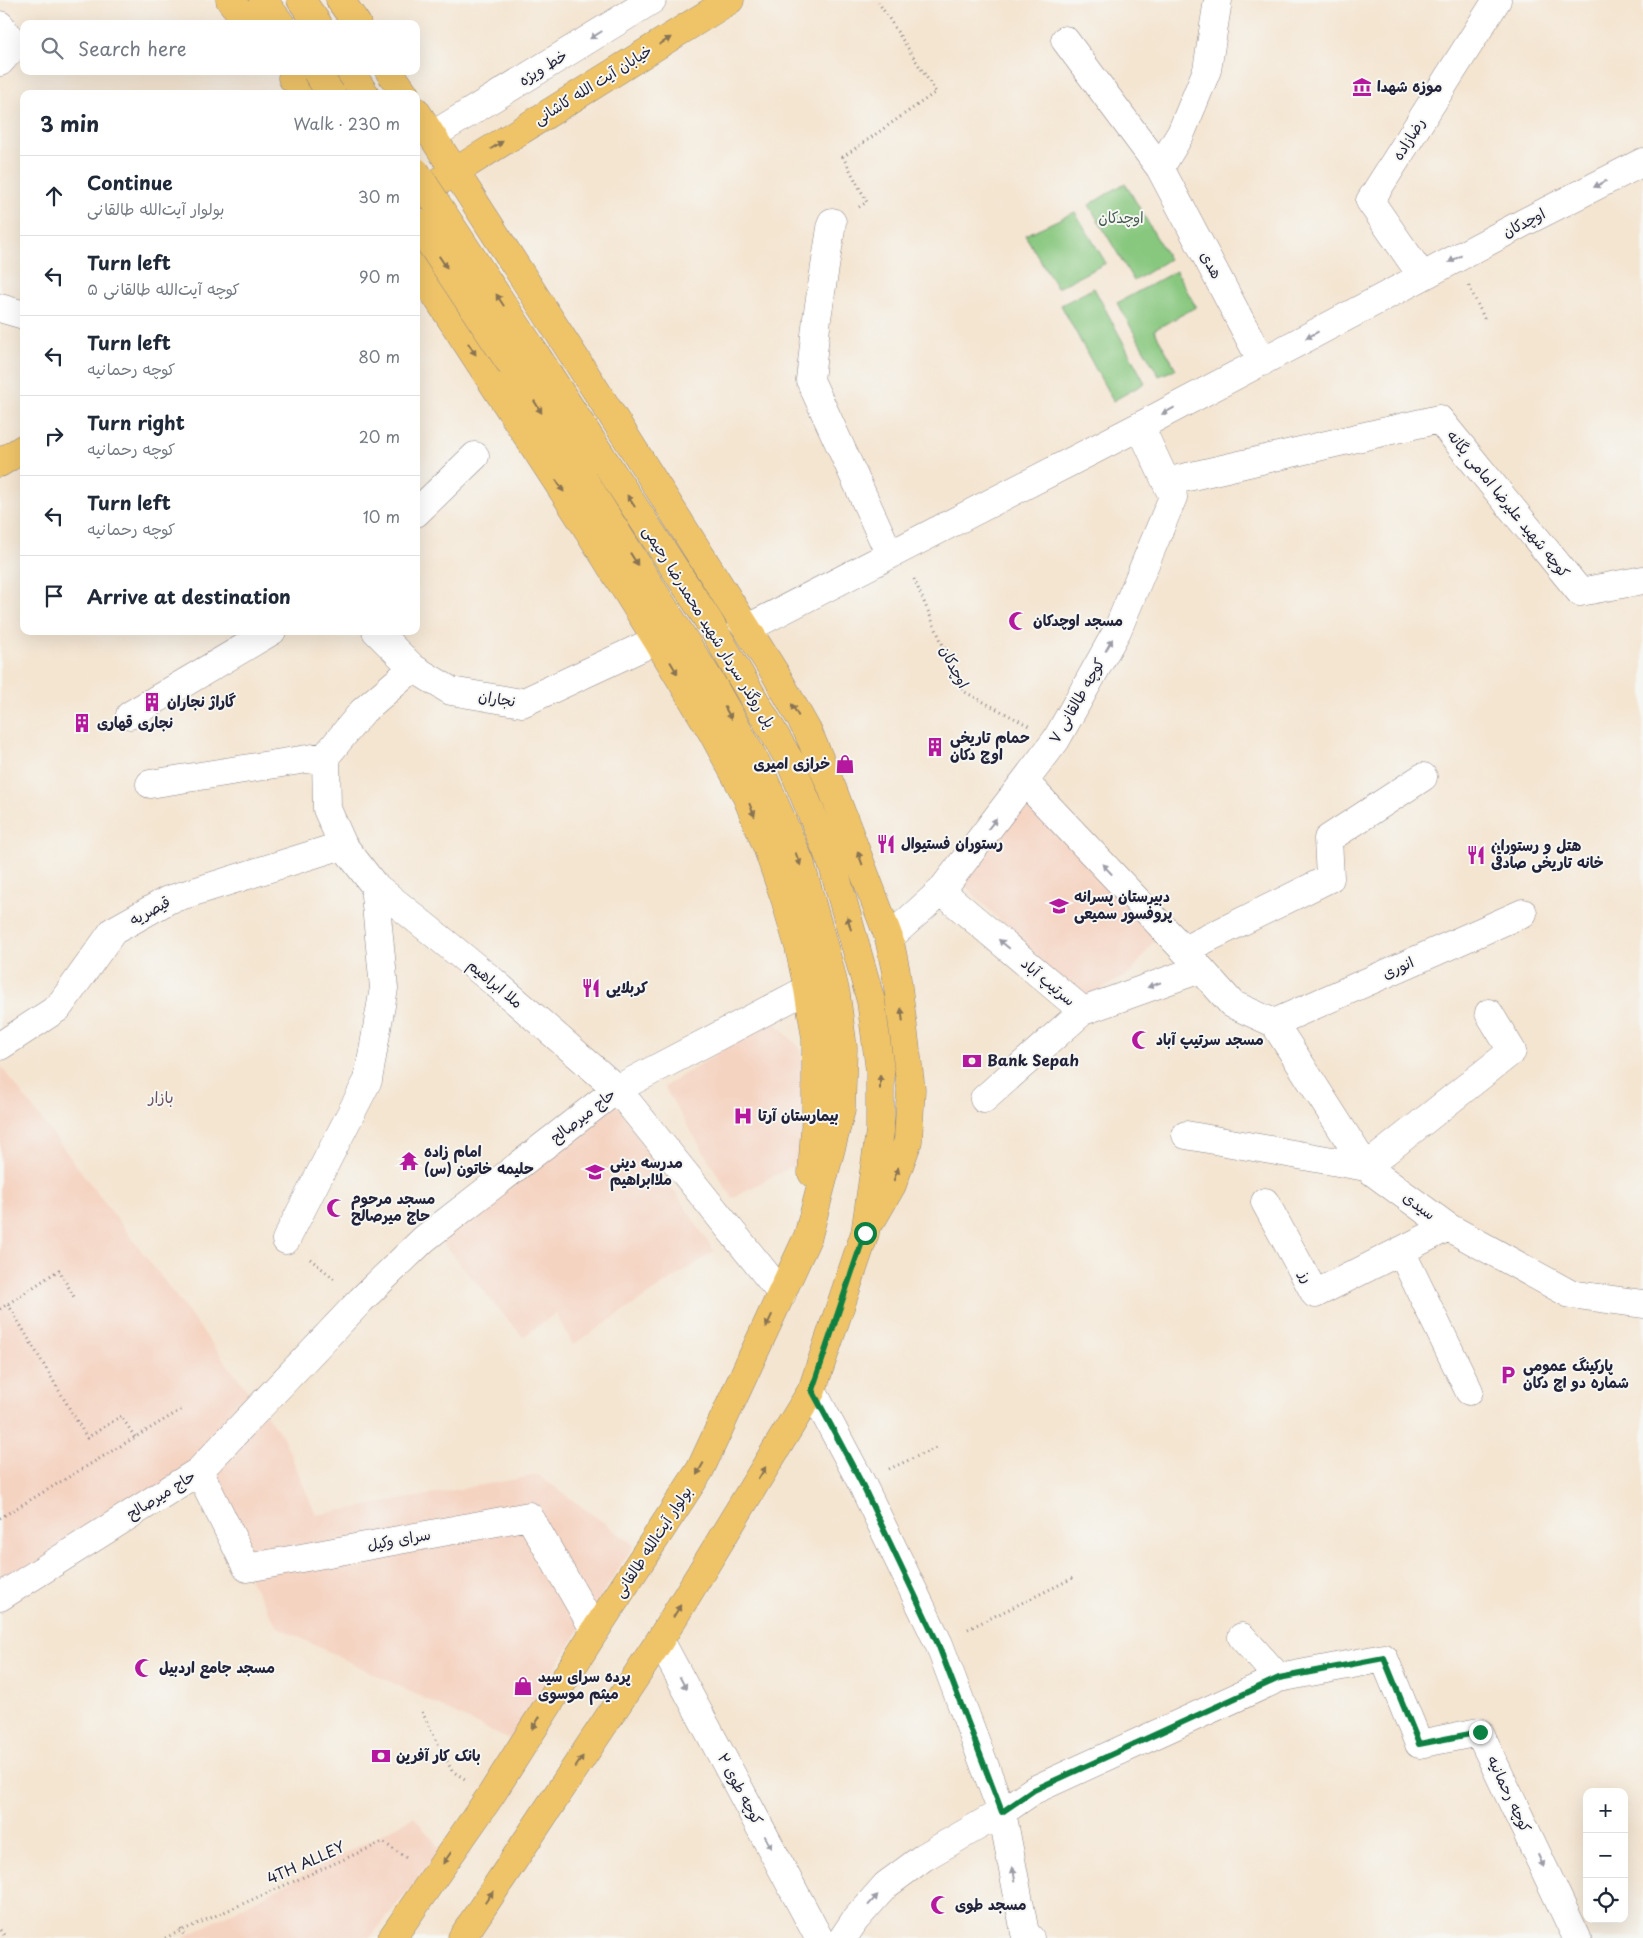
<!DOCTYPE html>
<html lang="en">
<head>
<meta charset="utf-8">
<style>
  body { margin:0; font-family:"Playpen Sans","Playpen Sans Arabic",sans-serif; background:#f2f2f3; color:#1f2937 }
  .controls { position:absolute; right:15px; bottom:15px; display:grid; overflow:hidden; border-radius:10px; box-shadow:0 5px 20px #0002 }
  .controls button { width:45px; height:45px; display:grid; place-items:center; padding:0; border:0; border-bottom:1px solid #e0e1e3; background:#fff; color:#1f2937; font:25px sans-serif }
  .stop { position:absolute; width:15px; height:15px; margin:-11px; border:4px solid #0b8043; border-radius:50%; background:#fff }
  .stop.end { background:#0b8043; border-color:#fff; box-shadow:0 1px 5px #0008 }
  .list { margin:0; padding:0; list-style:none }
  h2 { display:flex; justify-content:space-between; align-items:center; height:65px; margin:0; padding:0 20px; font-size:21px }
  h2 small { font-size:16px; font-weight:400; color:#747a83 }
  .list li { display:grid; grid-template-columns:32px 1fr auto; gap:15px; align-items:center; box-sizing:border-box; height:80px; padding:0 20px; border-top:1px solid #e0e1e3 }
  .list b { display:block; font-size:19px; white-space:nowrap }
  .list p { margin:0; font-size:16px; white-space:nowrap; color:#747a83 }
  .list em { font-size:16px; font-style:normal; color:#747a83 }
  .icon { flex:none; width:28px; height:28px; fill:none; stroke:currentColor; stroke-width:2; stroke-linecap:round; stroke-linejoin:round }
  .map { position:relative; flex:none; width:1643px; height:1938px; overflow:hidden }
  .search { position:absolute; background:#fff; box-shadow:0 5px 20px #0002; left:20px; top:20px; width:400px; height:55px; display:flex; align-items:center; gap:12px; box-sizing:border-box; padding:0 18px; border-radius:10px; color:#747a83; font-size:19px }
  .panel { position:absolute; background:#fff; box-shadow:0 5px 20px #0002; left:20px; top:90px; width:400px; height:545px; border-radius:10px }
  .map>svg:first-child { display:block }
  .built { fill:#f5d3c1 }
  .green { fill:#87c77e; stroke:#54745c }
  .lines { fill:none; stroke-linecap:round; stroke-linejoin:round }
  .minor-casing { stroke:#8b8486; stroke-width:29 }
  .major-casing { stroke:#8b8486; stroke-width:29 }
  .path { stroke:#8b8486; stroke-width:3; stroke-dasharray:1 4; stroke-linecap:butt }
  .minor { stroke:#fff; stroke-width:28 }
  .major { stroke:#efc469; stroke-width:28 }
  .major-bridge-casing { stroke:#8b8486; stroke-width:29; stroke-linecap:butt }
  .major-bridge { stroke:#efc469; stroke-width:28 }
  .oneway { fill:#9c9ca7 }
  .oneway2 { fill:#887352 }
  .route { stroke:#0b8043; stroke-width:6 }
  .labels { text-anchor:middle; stroke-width:4; stroke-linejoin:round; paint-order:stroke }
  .street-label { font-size:15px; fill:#22223b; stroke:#f6f6f2 }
  .poi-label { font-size:15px; font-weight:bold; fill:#22223b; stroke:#f6f6f2; text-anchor:start }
  .park-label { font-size:15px; fill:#455c52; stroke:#f6f6f2 }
  .neighbourhood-label { font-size:16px; fill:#6b5260; stroke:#f6f6f2 }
</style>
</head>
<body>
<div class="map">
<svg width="1643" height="1938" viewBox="0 0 1643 1938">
  <rect width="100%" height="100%" fill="#f6f6f2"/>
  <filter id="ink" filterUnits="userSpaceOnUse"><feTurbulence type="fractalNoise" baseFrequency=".02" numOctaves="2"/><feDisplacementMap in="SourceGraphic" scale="10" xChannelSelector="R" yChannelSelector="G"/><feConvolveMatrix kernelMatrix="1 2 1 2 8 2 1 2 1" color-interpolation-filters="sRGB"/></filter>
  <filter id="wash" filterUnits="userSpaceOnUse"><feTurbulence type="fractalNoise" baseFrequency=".0096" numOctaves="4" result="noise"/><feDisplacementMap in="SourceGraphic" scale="20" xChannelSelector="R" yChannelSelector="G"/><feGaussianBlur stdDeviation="1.12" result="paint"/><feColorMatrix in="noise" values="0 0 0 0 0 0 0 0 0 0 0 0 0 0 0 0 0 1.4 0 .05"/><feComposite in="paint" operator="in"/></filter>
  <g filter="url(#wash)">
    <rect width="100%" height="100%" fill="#f4e5d1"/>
    <path class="built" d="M1031,797L1159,933L1132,972L1081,1000L957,878Z
      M772,1019L802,1050L805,1145L794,1165L732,1198L664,1087Z
      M0,1065L283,1437L316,1515L538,1475L634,1545L509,1740L278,1627L194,1486L0,1608Z
      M617,1105L714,1251L573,1345L556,1313L523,1337L439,1239Z
      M414,1817L441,1850L370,1938H183Z"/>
    <path class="green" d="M1125,183L1169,259L1134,281L1089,205Z
      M1075,212L1106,263L1057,288L1025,235Z
      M1176,271L1196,307L1154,330L1176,369L1159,376L1117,303Z
      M1094,288L1145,383L1113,401L1061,305Z"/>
  </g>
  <g filter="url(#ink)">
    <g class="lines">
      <g class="minor-casing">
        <path id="minor" d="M1218,0L1207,70L1181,133L1160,168L1262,362
          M0,25L15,45L0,62
          M1065,40L1160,168
          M433,135L652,0
          M832,222L817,318L810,380L890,555
          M1422,276L1370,201L1497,0
          M0,308L24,315
          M1166,482L1439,419L1580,592L1643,580
          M416,513L475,456
          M741,621L748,628L1140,426L1525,222L1643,162
          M376,631L413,668L451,691L522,703L657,640
          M413,668L363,711L326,756L327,809L343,845L374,885L494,982L617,1089L782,1294
          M130,715L272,631
          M1025,782L1184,950L1232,1004L1274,1023L1366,1167
          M150,784L326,756
          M941,891L1083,1011L1200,969
          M889,938L941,891L1056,740L1117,631L1173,497L1140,426
          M1184,950L1330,878L1328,839L1423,777
          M1274,1023L1523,913
          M0,1046L58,1008L113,931L168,900L343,845
          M984,1099L1083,1011
          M1186,1135L1366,1167L1448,1227L1570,1294L1643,1304
          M1366,1167L1512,1051L1489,1013
          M1265,1202L1315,1294L1448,1227
          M286,1240L368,1080L384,988L374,885
          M1401,1251L1469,1391
          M812,1390L861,1482L939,1644L1002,1812L1025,1933L1030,1938
          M199,1471L247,1568L529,1516L595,1631
          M0,1597L199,1471L361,1300L424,1239L617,1089L808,989
          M1242,1637L1279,1678
          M660,1640L819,1938
          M843,1938L855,1920L886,1885L924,1857L1002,1812L1034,1790L1279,1678L1384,1658L1419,1744L1479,1732L1577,1938"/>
      </g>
      <g class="major-casing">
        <path id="major" d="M230,0L249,24
          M263,0L281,24
          M301,0L318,24
          M340,0L357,24
          M350,71L365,94
          M389,71L405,94
          M292,78C309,81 333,87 345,71
          M416,111L624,434L775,673L808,732L832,788L889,938L896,972L911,1089L908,1141L892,1185L873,1218
          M416,196L730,0
          M416,265L585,525L657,640L712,732L745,793L767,847L785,899L799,947L808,989L816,1038V1114L812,1173
          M0,463L24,448
          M392,1938L491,1795L595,1631L700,1470L808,1236L841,1110L843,1048L836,995L830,969L800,862L760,770L712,684L512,366
          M462,1938L660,1640L812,1390L865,1233L880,1131V1071L871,1001L833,866L790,761L708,620L536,355"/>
      </g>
      <path class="path" d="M859,207L867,202L843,157L936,92L877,0
        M1469,286L1486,322
        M914,579L963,691L1029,726
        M310,1259L336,1280
        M8,1304L87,1438L121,1416L135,1437
        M0,1309L59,1270L74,1297
        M889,1469L938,1447
        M0,1518L184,1408
        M968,1629L1073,1578
        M422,1712L452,1771L465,1779
        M181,1929L185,1938
        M0,1930L6,1938
        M165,1938L383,1842L409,1860"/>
      <use href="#minor" class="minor"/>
      <use href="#major" class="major"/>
      <g class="major-bridge-casing">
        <path id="major-bridge" d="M316,71L331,94
          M416,172L536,355
          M416,222L512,366"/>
      </g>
      <use href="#major-bridge" class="major-bridge"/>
    </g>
    <defs><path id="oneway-solid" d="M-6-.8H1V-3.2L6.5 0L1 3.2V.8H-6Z" transform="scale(1.25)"/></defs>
    <g class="oneway">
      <use href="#oneway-solid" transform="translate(596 35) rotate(148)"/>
      <use href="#oneway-solid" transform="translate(1600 184) rotate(153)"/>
      <use href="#oneway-solid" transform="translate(1455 259) rotate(152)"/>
      <use href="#oneway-solid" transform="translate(1312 335) rotate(152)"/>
      <use href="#oneway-solid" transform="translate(1168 411) rotate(152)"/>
      <use href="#oneway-solid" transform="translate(1109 645) rotate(-61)"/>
      <use href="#oneway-solid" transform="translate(992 824) rotate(-52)"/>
      <use href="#oneway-solid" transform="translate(1107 869) rotate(-133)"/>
      <use href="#oneway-solid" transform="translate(1004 944) rotate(-140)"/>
      <use href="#oneway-solid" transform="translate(1154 985) rotate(160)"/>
      <use href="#oneway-solid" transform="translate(683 1683) rotate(62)"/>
      <use href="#oneway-solid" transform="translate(768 1842) rotate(62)"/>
      <use href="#oneway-solid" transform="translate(1541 1861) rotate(65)"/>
      <use href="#oneway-solid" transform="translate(1014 1874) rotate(-101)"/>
      <use href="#oneway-solid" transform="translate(873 1900) rotate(-48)"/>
    </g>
    <g class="oneway2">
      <use href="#oneway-solid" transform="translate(665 41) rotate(-32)"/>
      <use href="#oneway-solid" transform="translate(497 145) rotate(-32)"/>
      <use href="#oneway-solid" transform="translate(443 262) rotate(56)"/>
      <use href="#oneway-solid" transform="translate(500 300) rotate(-123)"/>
      <use href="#oneway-solid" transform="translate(472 349) rotate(57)"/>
      <use href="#oneway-solid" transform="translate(538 407) rotate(58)"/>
      <use href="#oneway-solid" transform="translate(560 486) rotate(57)"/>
      <use href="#oneway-solid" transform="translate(631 501) rotate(-123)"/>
      <use href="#oneway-solid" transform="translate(634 559) rotate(58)"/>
      <use href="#oneway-solid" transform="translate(674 668) rotate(59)"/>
      <use href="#oneway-solid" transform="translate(795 710) rotate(-119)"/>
      <use href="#oneway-solid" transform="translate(728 713) rotate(61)"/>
      <use href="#oneway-solid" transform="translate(752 810) rotate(68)"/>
      <use href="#oneway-solid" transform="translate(860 858) rotate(-110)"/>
      <use href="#oneway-solid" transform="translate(798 859) rotate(69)"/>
      <use href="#oneway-solid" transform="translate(849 923) rotate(-106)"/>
      <use href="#oneway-solid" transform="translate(902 1015) rotate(-97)"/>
      <use href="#oneway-solid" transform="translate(880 1082) rotate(-90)"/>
      <use href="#oneway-solid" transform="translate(896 1174) rotate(-70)"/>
      <use href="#oneway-solid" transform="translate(769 1321) rotate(115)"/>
      <use href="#oneway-solid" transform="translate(700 1469) rotate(119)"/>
      <use href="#oneway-solid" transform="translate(762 1473) rotate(-59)"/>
      <use href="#oneway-solid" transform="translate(677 1611) rotate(-59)"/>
      <use href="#oneway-solid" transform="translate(536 1723) rotate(122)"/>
      <use href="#oneway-solid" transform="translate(579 1762) rotate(-56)"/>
      <use href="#oneway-solid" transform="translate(447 1858) rotate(125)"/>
      <use href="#oneway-solid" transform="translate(489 1897) rotate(-56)"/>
    </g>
  </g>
  <g class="lines" filter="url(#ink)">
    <path class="route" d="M865,1233L812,1390L861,1482L938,1644L1002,1812L1034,1790L1279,1678L1384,1658L1419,1744L1480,1732"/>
  </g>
  <defs>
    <g id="museum-bare" transform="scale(1.5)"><path d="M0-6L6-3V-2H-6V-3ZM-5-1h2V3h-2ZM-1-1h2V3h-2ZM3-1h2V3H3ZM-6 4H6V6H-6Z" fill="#b5179e" stroke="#f6f6f2" stroke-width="2.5" paint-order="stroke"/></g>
    <g id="mosque-bare" transform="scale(1.5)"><path d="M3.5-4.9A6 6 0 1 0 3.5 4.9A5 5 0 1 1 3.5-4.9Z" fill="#b5179e" stroke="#f6f6f2" stroke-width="2.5" paint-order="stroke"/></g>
    <g id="building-bare" transform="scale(1.5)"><path d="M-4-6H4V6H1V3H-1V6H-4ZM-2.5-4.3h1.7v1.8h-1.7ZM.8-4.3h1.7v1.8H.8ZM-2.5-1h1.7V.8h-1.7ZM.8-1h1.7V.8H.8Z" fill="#b5179e" stroke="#f6f6f2" stroke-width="2.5" paint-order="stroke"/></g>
    <g id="shop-bare" transform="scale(1.5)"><path d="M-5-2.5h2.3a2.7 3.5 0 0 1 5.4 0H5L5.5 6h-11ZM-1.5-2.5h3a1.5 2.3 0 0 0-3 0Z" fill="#b5179e" stroke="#f6f6f2" stroke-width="2.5" paint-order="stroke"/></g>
    <g id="restaurant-bare" transform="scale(1.5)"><path d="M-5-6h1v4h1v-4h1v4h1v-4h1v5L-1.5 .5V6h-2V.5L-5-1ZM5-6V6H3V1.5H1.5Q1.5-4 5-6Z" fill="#b5179e" stroke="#f6f6f2" stroke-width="2.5" paint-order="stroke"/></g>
    <g id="school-bare" transform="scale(1.5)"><path d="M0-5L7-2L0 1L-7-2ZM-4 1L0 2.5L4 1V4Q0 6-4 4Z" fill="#b5179e" stroke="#f6f6f2" stroke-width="2.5" paint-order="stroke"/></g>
    <g id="bank-bare" transform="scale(1.5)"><path d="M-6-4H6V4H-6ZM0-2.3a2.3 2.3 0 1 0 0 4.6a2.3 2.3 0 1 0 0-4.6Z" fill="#b5179e" stroke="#f6f6f2" stroke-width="2.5" paint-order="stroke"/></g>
    <g id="hospital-bare" transform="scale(1.5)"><path d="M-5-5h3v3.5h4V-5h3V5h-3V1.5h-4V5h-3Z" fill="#b5179e" stroke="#f6f6f2" stroke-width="2.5" paint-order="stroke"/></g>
    <g id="temple-bare" transform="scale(1.5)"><path d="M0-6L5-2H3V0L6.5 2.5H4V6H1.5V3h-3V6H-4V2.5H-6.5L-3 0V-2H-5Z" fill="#b5179e" stroke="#f6f6f2" stroke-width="2.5" paint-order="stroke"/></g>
    <g id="university-bare" transform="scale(1.5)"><path d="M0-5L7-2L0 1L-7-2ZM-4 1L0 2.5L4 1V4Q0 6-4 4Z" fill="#b5179e" stroke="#f6f6f2" stroke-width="2.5" paint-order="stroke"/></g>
    <g id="parking-bare" transform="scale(1.5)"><path d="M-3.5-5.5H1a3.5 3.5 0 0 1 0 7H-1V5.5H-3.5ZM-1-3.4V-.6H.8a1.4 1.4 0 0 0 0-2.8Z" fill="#b5179e" stroke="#f6f6f2" stroke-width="2.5" paint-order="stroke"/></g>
  </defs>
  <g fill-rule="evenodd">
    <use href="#museum-bare" x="1362" y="87"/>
    <use href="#mosque-bare" x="1018" y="621"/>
    <use href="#building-bare" x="152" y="702"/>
    <use href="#building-bare" x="82" y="723"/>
    <use href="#building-bare" x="935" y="747"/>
    <use href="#shop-bare" x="845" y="764"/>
    <use href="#restaurant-bare" x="886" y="844"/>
    <use href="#restaurant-bare" x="1476" y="855"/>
    <use href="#school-bare" x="1059" y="906"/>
    <use href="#restaurant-bare" x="591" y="988"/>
    <use href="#mosque-bare" x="1141" y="1040"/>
    <use href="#bank-bare" x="972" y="1061"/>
    <use href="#hospital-bare" x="743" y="1116"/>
    <use href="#temple-bare" x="409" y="1161"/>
    <use href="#university-bare" x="595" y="1172"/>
    <use href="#mosque-bare" x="336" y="1208"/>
    <use href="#parking-bare" x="1508" y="1375"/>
    <use href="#mosque-bare" x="144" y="1668"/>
    <use href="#shop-bare" x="523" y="1686"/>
    <use href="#bank-bare" x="381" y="1756"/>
    <use href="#mosque-bare" x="940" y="1905"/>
  </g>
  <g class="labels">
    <g class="street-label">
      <text transform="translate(543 68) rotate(-32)" y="5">خط ویژه</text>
      <text transform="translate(593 85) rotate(-32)" y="5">خیابان آیت الله کاشانی</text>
      <text transform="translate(1409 139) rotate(-58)" y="5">رضازاده</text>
      <text transform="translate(1524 223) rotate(-27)" y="5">اوچدکان</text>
      <text transform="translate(1211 265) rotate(62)" y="5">هدی</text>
      <text transform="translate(1508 504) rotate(51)" y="5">کوچه شهید علیرضا امامی یگانه</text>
      <text transform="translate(709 627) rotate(58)" y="5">پل روگذر سردار شهید محمدرضا رحیمی</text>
      <text transform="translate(954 667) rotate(63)" y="5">اوچدکان</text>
      <text transform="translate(497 699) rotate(9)" y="5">نجاران</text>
      <text transform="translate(1077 701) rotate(-60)" y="5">کوچه طالقانی ۷</text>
      <text transform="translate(150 911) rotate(-28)" y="5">قیصریه</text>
      <text transform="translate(1398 968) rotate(-24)" y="5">انوری</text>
      <text transform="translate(1048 982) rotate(40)" y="5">سرتیپ آباد</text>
      <text transform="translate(495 984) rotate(40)" y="5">ملا ابراهیم</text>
      <text transform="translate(583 1116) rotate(-38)" y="5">حاج میرصالح</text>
      <text transform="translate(1419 1206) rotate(36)" y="5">سیدی</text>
      <text transform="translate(1306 1277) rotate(62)" y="5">رز</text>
      <text transform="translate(161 1495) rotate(-32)" y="5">حاج میرصالح</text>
      <text transform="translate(399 1540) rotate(-10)" y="5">سرای وکیل</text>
      <text transform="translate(653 1542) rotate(-57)" y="5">بولوار آیت‌الله طالقانی</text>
      <text transform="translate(740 1789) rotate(62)" y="5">کوچه طوی ۲</text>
      <text transform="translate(1509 1794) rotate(65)" y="5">کوچه رحمانیه</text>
      <text transform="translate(306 1863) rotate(-24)" y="5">4TH ALLEY</text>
    </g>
    <g class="poi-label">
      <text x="1377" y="92">موزه شهدا</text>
      <text x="1033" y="626">مسجد اوچدکان</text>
      <text x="167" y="707">گاراژ نجاران</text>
      <text x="97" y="728">نجاری قهاری</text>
      <text x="950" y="743">حمام تاریخی<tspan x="950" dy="17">اوچ دکان</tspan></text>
      <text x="830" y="769" text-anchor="end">خرازی امیری</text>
      <text x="901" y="849">رستوران فستیوال</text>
      <text x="1491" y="851">هتل و رستوران<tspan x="1491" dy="17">خانه تاریخی صادقی</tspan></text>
      <text x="1074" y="902">دبیرستان پسرانه<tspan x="1074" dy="17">پروفسور سمیعی</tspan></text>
      <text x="606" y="993">کربلایی</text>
      <text x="1156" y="1045">مسجد سرتیپ آباد</text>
      <text x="987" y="1066">Bank Sepah</text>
      <text x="758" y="1121">بیمارستان آرتا</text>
      <text x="424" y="1157">امام زاده<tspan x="424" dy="17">حلیمه خاتون (س)</tspan></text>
      <text x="610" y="1168">مدرسه دینی<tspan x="610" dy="17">ملاابراهیم</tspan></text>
      <text x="351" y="1204">مسجد مرحوم<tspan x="351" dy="17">حاج میرصالح</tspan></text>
      <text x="1523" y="1371">پارکینگ عمومی<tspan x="1523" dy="17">شماره دو اچ دکان</tspan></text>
      <text x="159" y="1673">مسجد جامع اردبیل</text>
      <text x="538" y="1682">پرده سرای سید<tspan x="538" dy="17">میثم موسوی</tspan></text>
      <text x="396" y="1761">بانک کار آفرین</text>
      <text x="955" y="1910">مسجد طوی</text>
    </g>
    <g class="park-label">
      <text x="1121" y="223">اوچدکان</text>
    </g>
    <g class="neighbourhood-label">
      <text x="161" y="1103">بازار</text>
    </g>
  </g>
</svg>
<div class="controls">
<button>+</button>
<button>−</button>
<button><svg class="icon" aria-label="locate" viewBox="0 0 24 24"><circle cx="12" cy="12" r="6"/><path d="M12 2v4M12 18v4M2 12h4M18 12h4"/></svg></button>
</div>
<div class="stop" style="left:865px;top:1233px"></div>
<div class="stop end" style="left:1480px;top:1732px"></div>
<div class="search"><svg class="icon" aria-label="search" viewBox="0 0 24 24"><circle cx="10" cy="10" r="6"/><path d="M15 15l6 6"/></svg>Search here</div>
<section class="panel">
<h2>3 min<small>Walk · 230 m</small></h2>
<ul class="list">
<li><svg class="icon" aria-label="ahead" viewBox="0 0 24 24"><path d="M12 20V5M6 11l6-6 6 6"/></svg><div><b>Continue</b><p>بولوار آیت‌الله طالقانی</p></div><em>30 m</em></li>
<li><svg class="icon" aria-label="left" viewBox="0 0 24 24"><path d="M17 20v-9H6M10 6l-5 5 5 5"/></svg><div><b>Turn left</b><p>کوچه آیت‌الله طالقانی ۵</p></div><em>90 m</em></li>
<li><svg class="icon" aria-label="left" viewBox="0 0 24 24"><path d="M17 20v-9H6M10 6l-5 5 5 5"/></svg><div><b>Turn left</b><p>کوچه رحمانیه</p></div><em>80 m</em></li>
<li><svg class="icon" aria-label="right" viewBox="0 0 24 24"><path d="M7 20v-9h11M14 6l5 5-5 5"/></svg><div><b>Turn right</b><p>کوچه رحمانیه</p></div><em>20 m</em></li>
<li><svg class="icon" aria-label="left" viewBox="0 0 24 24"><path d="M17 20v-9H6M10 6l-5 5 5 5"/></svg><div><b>Turn left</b><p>کوچه رحمانیه</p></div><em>10 m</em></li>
<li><svg class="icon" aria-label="arrive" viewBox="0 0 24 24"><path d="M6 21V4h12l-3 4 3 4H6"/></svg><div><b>Arrive at destination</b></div></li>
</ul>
</section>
</div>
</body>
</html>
